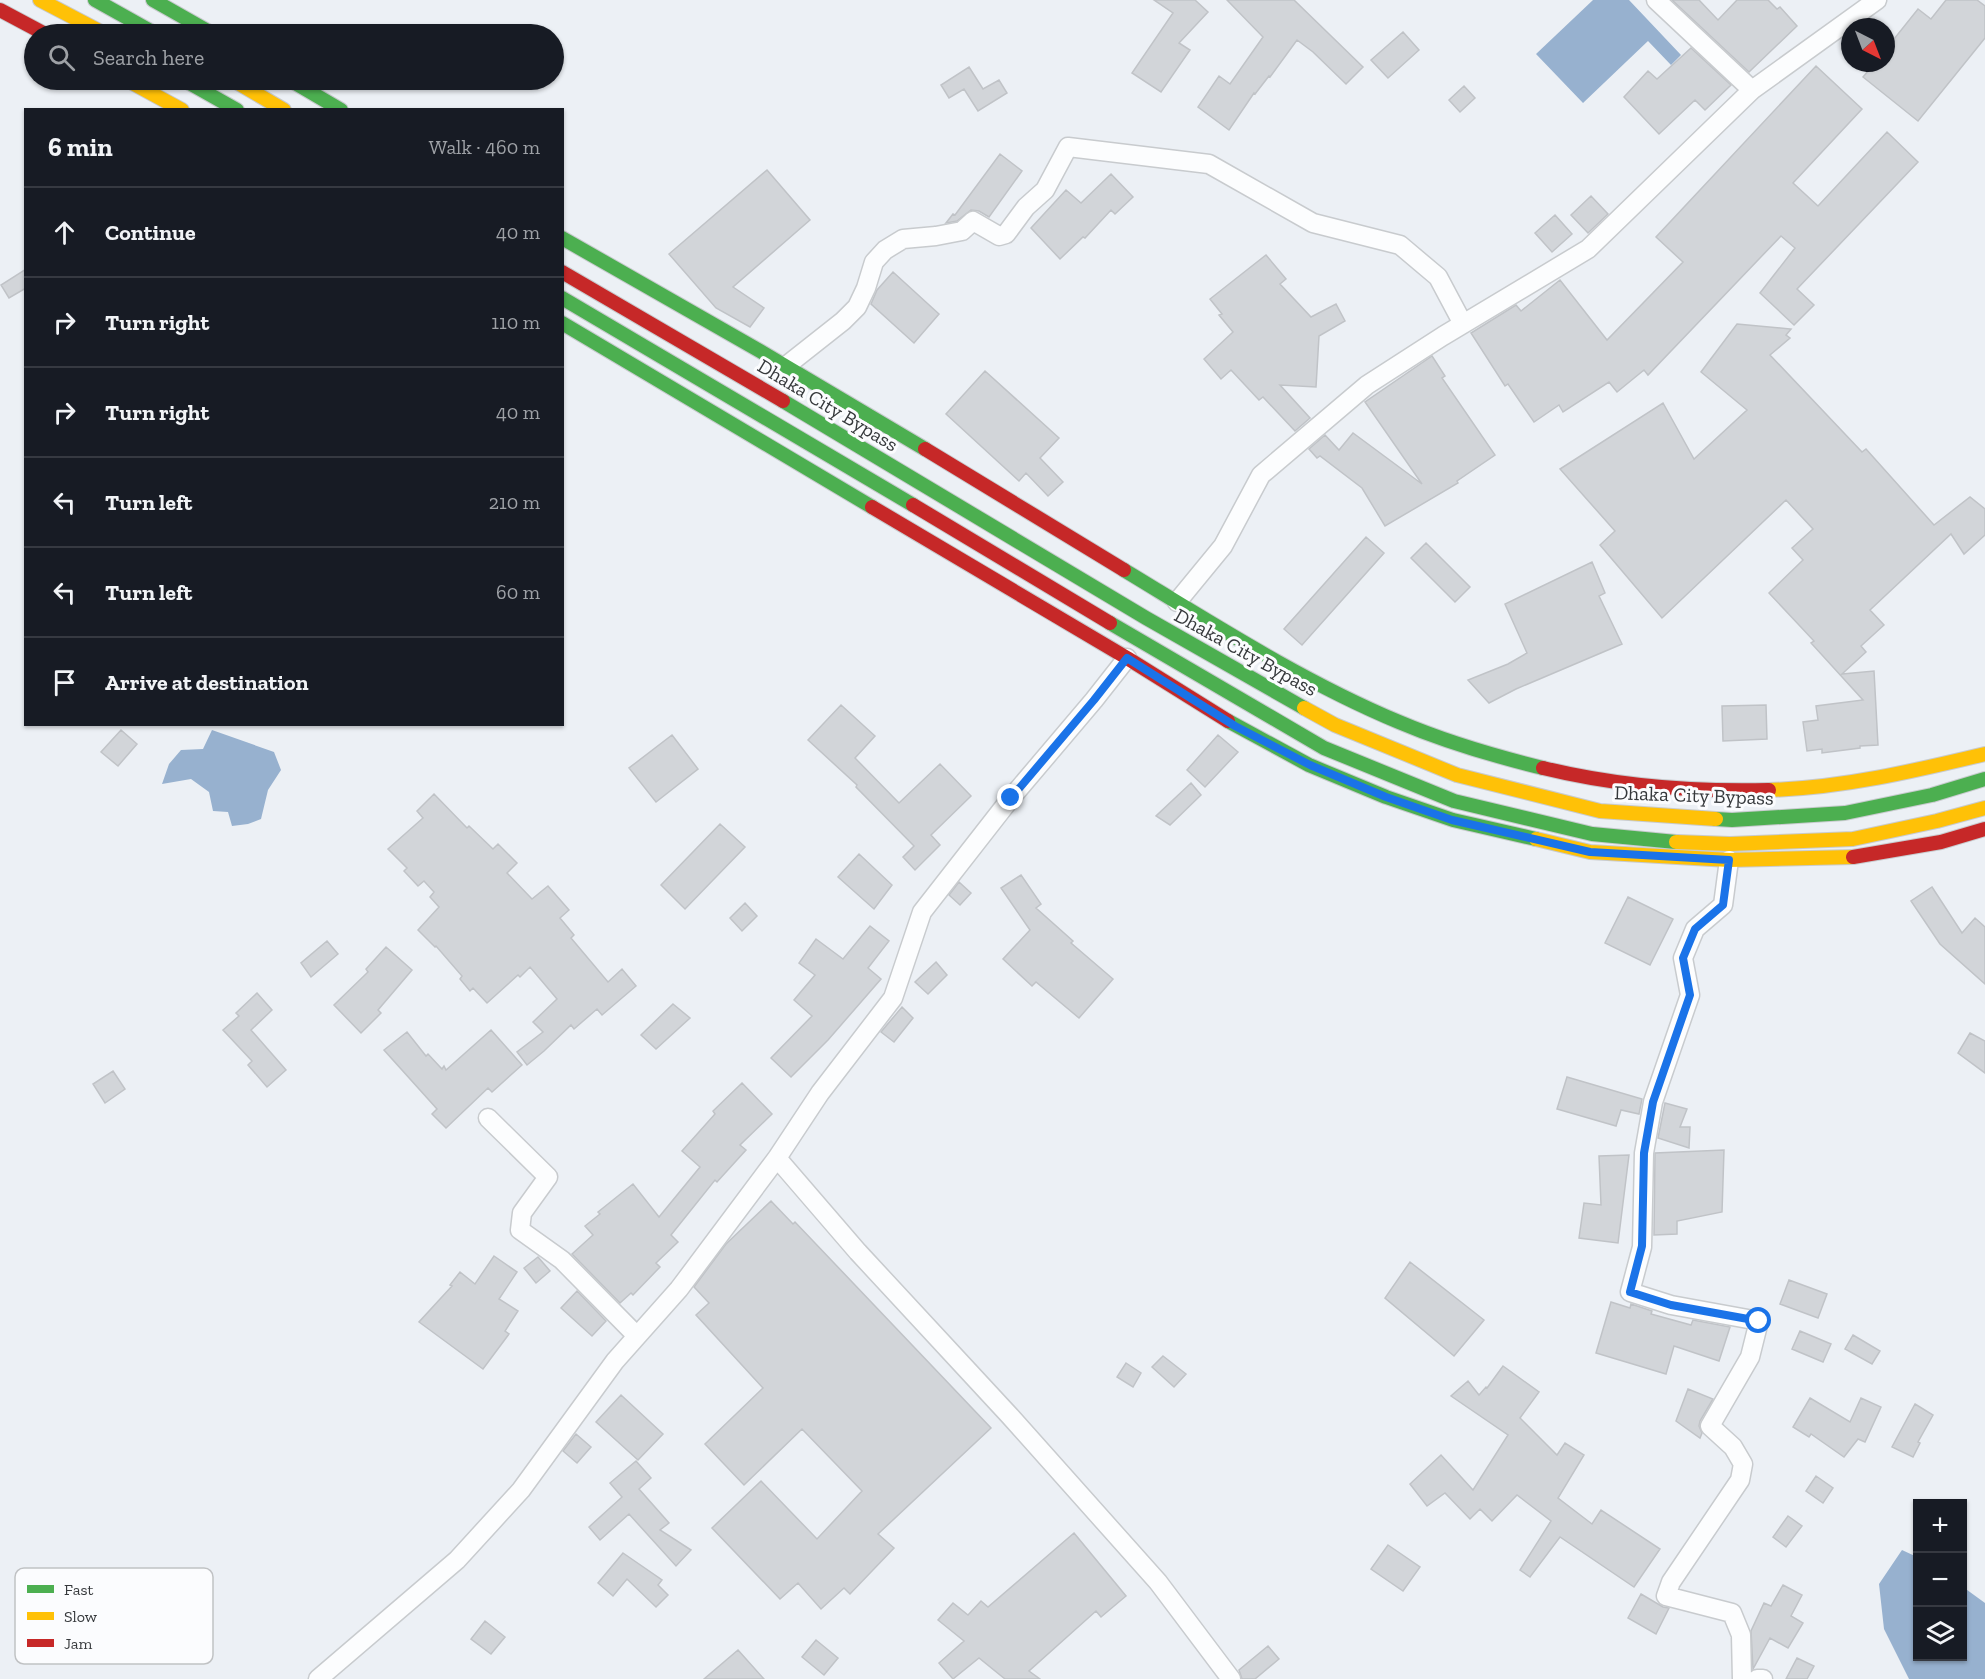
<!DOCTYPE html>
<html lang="en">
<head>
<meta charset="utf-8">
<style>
  body { margin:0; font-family:"Zilla Slab",serif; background:#20242c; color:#f1f3f6 }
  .controls { position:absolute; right:18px; bottom:18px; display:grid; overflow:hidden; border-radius:0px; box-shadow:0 2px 4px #0004 }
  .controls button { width:54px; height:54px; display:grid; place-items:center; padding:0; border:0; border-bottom:2px solid #363941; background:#171b24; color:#f1f3f6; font:30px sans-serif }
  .compass { position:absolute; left:1841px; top:18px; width:54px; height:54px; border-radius:50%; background:#171b24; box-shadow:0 2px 4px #0004; rotate:138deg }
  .stop { position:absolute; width:18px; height:18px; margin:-14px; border:4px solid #1a73e8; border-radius:50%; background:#fff }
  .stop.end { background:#1a73e8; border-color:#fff; box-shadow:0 2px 6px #0008 }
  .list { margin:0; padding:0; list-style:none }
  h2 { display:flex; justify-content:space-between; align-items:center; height:78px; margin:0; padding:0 24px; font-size:26px }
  h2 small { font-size:20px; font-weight:400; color:#9ea1a6 }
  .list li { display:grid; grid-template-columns:39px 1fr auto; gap:18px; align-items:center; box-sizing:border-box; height:90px; padding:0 24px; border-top:2px solid #363941 }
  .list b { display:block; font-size:22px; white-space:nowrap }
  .list em { font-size:20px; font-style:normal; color:#9ea1a6 }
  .icon { flex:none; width:33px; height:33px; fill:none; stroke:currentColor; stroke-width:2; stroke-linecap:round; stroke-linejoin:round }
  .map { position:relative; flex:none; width:1985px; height:1679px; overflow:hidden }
  .search { position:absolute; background:#171b24; box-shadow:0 2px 4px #0004; left:24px; top:24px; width:540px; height:66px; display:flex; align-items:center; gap:15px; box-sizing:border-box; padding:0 21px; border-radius:33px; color:#9ea1a6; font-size:22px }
  .panel { position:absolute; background:#171b24; box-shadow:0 2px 4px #0004; left:24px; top:108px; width:540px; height:618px; border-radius:0px }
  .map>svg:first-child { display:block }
  .water { fill:#97b1cf }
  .building { fill:#d2d5d9; stroke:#c0c3c7; stroke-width:1.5 }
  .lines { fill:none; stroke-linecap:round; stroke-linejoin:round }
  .street-casing { stroke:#c8cbce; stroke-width:21 }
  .fast-casing { stroke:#c8cbce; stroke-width:16 }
  .slow-casing { stroke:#c8cbce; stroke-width:16 }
  .jam-casing { stroke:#c8cbce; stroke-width:16 }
  .street { stroke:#fcfdfe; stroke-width:18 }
  .fast { stroke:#4caf50; stroke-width:14 }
  .slow { stroke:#ffc107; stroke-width:14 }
  .jam { stroke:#c62828; stroke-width:14 }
  .route { stroke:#1a73e8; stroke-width:8 }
  .labels { text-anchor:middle; stroke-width:6; stroke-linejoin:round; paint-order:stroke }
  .street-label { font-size:20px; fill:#36393c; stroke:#fbfcfe }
  .key { fill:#fbfcfe; stroke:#c0c2c4; stroke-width:1.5 }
  .key-label { font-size:16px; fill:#36393c }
</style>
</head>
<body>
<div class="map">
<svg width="1985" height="1679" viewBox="0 0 1985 1679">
  <rect width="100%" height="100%" fill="#ecf0f5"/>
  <path class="water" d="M1593,0H1629L1681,55L1671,65L1648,41L1583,103L1536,54Z
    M212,730L274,752L281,770L268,790L261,819L248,824L232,826L228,812L213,811L209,792L191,779L162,784L169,764L181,750L203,749Z
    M1902,1550L1917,1557L1918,1656H1962L1963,1587L1985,1603V1679H1909L1884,1629L1879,1584Z"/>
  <path class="building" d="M1154,0H1195L1208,12L1179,43L1190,50L1161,92L1132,73L1173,13Z
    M1227,0H1294L1363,67L1346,84L1313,52L1297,40L1270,77L1269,76L1255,94L1254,93L1229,130L1198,107L1219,76L1230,84L1263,37Z
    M1672,0H1699L1718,20L1737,0H1768L1777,9L1780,7L1797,26L1749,72Z
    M1946,0H1977L1985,6V38L1918,121L1863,77L1875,63H1886V49L1918,9L1931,19Z
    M1403,32L1419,50L1388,78L1371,60Z
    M1691,48L1731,85L1705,110L1695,100L1659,134L1624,97L1648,71L1657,79Z
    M1816,66L1862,109L1793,183L1818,206L1887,132L1918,162L1797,289L1814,305L1794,325L1760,293L1795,248L1781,236L1648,375L1644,370L1617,392L1609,382L1563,412L1559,405L1534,422L1508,384L1505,386L1471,333L1516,305L1521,311L1560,280L1607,340L1683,262L1656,237Z
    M969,67L983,89L999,80L1007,93L978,111L964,89L949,98L941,85Z
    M1464,86L1475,98L1460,112L1449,100Z
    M1000,154L1022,171L989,217L979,211L971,210L957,221L946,223L953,214L955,215Z
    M767,170L810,220L733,287L764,308L750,327L716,308L669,254Z
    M1111,174L1133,197L1115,214L1111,210L1085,238L1083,237L1060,259L1031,228L1066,190L1081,203Z
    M1591,196L1608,214L1588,233L1571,215Z
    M1555,215L1572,234L1552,252L1535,233Z
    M1266,255L1286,279L1280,284L1311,317L1336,304L1345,321L1319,336L1316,387L1280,385L1310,418L1295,431L1263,397L1259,400L1231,370L1221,379L1204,359L1233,332L1219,315L1222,314L1210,299Z
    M26,269V288L9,298L1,285Z
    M893,272L939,314L914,343L871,304L877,290Z
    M1737,324L1791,329L1786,335L1790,338L1770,355L1862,452L1866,449L1934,525L1970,497L1985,509V535L1964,554L1951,534L1870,610L1884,625L1861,646L1866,652L1842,674L1874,671L1878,745L1860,746V748L1822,753V749L1807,751L1803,722L1818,720L1816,706L1863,700L1811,643L1814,641L1769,593L1803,560L1792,548L1813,529L1786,500L1662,618L1600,545L1615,531L1560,469L1663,403L1694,459L1747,410L1701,372Z
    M1432,356L1445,376L1442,378L1495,455L1457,481L1458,483L1385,526L1362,488L1320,456L1317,458L1309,449L1325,435L1339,450L1353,433L1422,484L1365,402Z
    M985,371L1059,438L1040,458L1063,482L1048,496L1026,473L1019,481L946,414Z
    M1366,537L1384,553L1302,645L1284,629Z
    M1426,543L1470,587L1455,602L1411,558Z
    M1592,562L1605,593L1599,596L1622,644L1516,689L1489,703L1468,680L1508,664L1527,653L1505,604Z
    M841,705L875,736L855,758L899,803L940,764L971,796L931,835L940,845L915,870L903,857L914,846L856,787L857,785L808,740Z
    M1766,705L1767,739L1723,741L1722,706Z
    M121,730L137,744L118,766L101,752Z
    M672,735L698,769L656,802L629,768Z
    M1218,735L1238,752L1205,787L1187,770Z
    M1191,783L1201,795L1170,825L1156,816Z
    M434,794L467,828L469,826L493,849L498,844L517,863L507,873L532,899L548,886L569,910L560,918L574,935L571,938L608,982L622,969L636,986L602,1015L597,1009L574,1029L571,1025L544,1051L527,1065L517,1052L543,1032L533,1022L557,999L530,967L520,977L518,975L487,1003L473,988L470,991L460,979L462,976L436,946L435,947L418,930L439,907L430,897L434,892L424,881L418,886L404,871L407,868L388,849L423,818L417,811Z
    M720,824L745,847L685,909L661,885Z
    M859,854L892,885L874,909L838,877Z
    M1021,875L1041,904L1036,908L1073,941L1071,943L1113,979L1079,1018L1036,982L1032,986L1003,959L1030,930L1001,888Z
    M959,882L971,893L960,905L949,895Z
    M1932,887L1962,933L1975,918L1985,927V984L1940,944L1911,901Z
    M1628,897L1673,919L1650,965L1605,943Z
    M745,903L757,916L742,931L730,918Z
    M870,926L889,941L868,968L881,979L828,1040L791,1077L771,1058L812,1016L794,1000L815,975L799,963L816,939L843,959Z
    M327,941L338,954L311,977L301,963Z
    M386,947L412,970L378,1010L381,1013L361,1033L334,1005L368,972L366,969Z
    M936,962L947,975L928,994L915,982Z
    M257,993L272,1010L251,1030L286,1070L267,1087L248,1065L252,1061L223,1030L239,1016L236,1013Z
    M673,1004L690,1018L656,1049L641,1035Z
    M902,1007L913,1018L894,1042L881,1032Z
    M491,1030L522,1065L492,1092L488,1088L446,1128L432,1114L437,1109L384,1050L407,1032L426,1056L428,1054L442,1069L444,1066L446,1070Z
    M1970,1033L1985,1041V1073L1958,1053Z
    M113,1071L125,1089L105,1103L93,1084Z
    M1567,1077L1642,1099L1639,1114L1621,1110L1616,1126L1557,1109Z
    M742,1083L772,1114L740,1145L746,1150L717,1182L715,1180L671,1235L678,1242L656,1263L660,1267L633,1295L631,1293L620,1303L572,1254L593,1235L585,1226L600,1214L598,1212L633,1184L659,1217L700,1167L682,1151L715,1114L713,1111Z
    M1665,1103L1687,1109L1680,1127H1690L1689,1148L1658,1138Z
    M1724,1150L1722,1212L1677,1221V1234L1654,1235L1655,1153Z
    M1629,1155L1618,1243L1579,1238L1584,1203L1601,1205L1599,1156Z
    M771,1201L793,1224L795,1222L991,1428L878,1534L894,1548L850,1594L844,1588L821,1609L798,1583L780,1599L712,1528L761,1481L817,1539L862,1491L802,1429L744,1485L705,1444L763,1388L696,1315L709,1303L694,1287L726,1244Z
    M494,1256L517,1272L499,1299L518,1311L505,1331L509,1334L483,1369L419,1322L452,1286L450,1285L460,1272L475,1284Z
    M538,1257L550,1271L536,1283L524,1268Z
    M1410,1262L1484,1320L1454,1356L1385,1298Z
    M1789,1280L1827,1294L1818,1318L1780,1304Z
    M577,1291L606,1321L592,1336L561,1308Z
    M1611,1302L1630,1308L1631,1304L1652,1311L1651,1314L1691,1325L1693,1320L1730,1327L1719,1361L1674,1346L1666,1374L1596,1353Z
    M1800,1331L1831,1344L1823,1362L1792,1349Z
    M1853,1335L1880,1351L1872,1364L1845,1349Z
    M1163,1356L1186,1374L1174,1387L1152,1367Z
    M1126,1363L1141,1373L1133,1387L1117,1377Z
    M1503,1366L1539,1392L1520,1418L1557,1455L1565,1443L1584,1455L1558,1498L1592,1524L1601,1510L1660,1549L1634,1587L1560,1537L1530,1577L1520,1570L1551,1521L1517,1495L1492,1521L1480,1509L1470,1519L1445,1493L1427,1506L1410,1484L1441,1455L1473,1490L1508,1435L1451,1396L1468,1381L1479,1395L1486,1387L1487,1388Z
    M1688,1389L1713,1399L1700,1421L1699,1426L1702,1433L1700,1438L1676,1421Z
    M621,1395L663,1434L638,1460L596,1422Z
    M1810,1398L1850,1422L1861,1398L1881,1407L1865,1442L1858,1439L1844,1457L1811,1434L1809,1437L1793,1427Z
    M1915,1404L1933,1415L1918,1442L1920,1443L1913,1457L1892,1447Z
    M576,1434L591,1447L577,1463L563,1451Z
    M636,1461L651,1478L639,1489L669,1523L660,1530L691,1550L676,1566L629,1514L600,1540L589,1527L622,1497L610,1483Z
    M1816,1476L1833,1488L1823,1503L1806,1491Z
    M1788,1516L1802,1526L1786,1547L1773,1537Z
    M1074,1533L1126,1596L1101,1617L1096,1611L1029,1671L1040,1679H1005L979,1658L953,1679L939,1663L964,1641L938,1620L953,1603L968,1615L981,1601L988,1607Z
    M1388,1545L1420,1567L1403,1591L1371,1569Z
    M623,1553L662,1580L658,1585L668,1595L656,1607L627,1579L613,1596L598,1583Z
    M1783,1585L1802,1595L1791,1616L1803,1623L1788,1648L1770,1638L1753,1669L1751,1631L1764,1603L1771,1606Z
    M1641,1594L1663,1607L1669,1608L1656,1634L1628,1618Z
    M485,1621L505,1637L491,1654L471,1639Z
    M816,1640L838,1658L824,1675L802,1657Z
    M1268,1646L1279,1659L1255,1679H1242L1239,1670Z
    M738,1650L764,1679H704Z
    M1797,1658L1814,1666L1807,1679H1786Z"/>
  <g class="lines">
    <g class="street-casing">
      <path id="street" d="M1656,0L1752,90
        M786,366L843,321L857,307L866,288L874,262L885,250L903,239L936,236L962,231L973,221L999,236L1006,234L1026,207L1045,190L1068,147L1209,164L1313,223L1400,245L1438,277L1463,324
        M1177,602L1223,546L1261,475L1367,385L1443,336L1588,249L1752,90L1877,0
        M1729,860L1723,905L1695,929L1683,958L1690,995L1653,1102L1644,1153L1642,1247L1630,1292L1671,1305L1759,1321L1750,1357L1710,1426L1733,1447L1743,1464L1740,1480L1671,1582L1666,1596L1732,1613L1741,1635L1742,1679
        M488,1118L548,1177L522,1213L520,1230L562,1260L637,1336
        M777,1158L858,1252L1009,1415L1158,1582L1231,1679
        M318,1679L457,1560L521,1490L615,1361L679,1289L777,1158L820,1093L893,998L922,912L1011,798L1094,700L1127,658
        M1757,1679H1763"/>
    </g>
    <g class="fast-casing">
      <path id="fast" d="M95,0L156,34
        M153,0L213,34
        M184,80L237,110
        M290,80L341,110
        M562,238L760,351L925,449
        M562,298L913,505
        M562,323L872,507
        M783,401L1146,618L1304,708
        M1124,570C1213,624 1303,682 1399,722C1446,742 1494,756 1543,768
        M1110,623L1324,748L1454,801L1592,834L1676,842
        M1228,721L1309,765L1386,797L1453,820L1536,839
        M1716,819L1732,820L1845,813L1932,795L1985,779"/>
    </g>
    <g class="slow-casing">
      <path id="slow" d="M40,0L105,34
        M127,80L182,110
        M233,80L284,110
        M1304,708L1335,725L1457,775L1600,811L1716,819
        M1769,790C1842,788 1914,771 1985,754
        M1536,839L1590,852L1729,860L1853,857
        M1676,842L1730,844L1853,839L1937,821L1985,808"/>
    </g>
    <g class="jam-casing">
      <path id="jam" d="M0,10L45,34
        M562,272L783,401
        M925,449L1124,570
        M913,505L1110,623
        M872,507L1127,658L1228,721
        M1543,768C1617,786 1693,792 1769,790
        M1853,857L1941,842L1985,829"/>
    </g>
    <use href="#street" class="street"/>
    <use href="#fast" class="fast"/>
    <use href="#slow" class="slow"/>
    <use href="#jam" class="jam"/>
  </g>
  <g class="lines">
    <path class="route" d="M1011,798L1094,700L1127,658L1235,726L1310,765L1386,797L1452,820L1590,852L1729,860L1723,905L1695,929L1683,958L1690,995L1653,1102L1644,1153L1642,1246L1630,1292L1671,1305L1759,1321"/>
  </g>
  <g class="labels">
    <g class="street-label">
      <text transform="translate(828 405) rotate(31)" y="7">Dhaka City Bypass</text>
      <text transform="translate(1246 652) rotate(29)" y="7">Dhaka City Bypass</text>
      <text transform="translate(1694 795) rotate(2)" y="7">Dhaka City Bypass</text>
    </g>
  </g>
  <rect x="15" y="1568" width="198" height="96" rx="9" class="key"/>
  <rect x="27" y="1585" width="27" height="8" fill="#4caf50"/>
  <rect x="27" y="1612" width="27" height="8" fill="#ffc107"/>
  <rect x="27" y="1639" width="27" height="8" fill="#c62828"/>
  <g class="key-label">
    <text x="64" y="1595">Fast</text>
    <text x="64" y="1622">Slow</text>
    <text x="64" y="1649">Jam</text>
  </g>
</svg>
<div class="controls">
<button>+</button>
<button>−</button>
<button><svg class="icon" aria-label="layers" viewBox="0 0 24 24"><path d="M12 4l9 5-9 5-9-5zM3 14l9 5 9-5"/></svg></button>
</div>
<svg class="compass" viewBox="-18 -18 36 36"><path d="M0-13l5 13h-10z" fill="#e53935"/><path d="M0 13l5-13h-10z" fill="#9ea1a6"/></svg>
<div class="stop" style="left:1759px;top:1321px"></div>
<div class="stop end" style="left:1011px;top:798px"></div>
<div class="search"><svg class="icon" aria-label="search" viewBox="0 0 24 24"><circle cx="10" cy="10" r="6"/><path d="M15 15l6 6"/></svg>Search here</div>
<section class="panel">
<h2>6 min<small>Walk · 460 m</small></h2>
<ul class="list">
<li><svg class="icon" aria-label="ahead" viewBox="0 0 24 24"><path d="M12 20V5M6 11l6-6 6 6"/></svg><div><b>Continue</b></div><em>40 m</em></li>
<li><svg class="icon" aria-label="right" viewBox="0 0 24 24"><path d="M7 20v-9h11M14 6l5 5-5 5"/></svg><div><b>Turn right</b></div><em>110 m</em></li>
<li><svg class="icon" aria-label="right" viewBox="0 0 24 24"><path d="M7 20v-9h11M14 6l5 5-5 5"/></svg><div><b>Turn right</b></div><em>40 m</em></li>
<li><svg class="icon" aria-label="left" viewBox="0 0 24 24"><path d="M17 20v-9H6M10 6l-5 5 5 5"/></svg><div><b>Turn left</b></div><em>210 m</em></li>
<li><svg class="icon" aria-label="left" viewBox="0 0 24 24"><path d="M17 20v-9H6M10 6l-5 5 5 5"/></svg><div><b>Turn left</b></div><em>60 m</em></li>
<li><svg class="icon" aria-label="arrive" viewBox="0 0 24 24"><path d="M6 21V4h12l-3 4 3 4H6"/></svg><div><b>Arrive at destination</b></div></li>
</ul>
</section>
</div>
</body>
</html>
